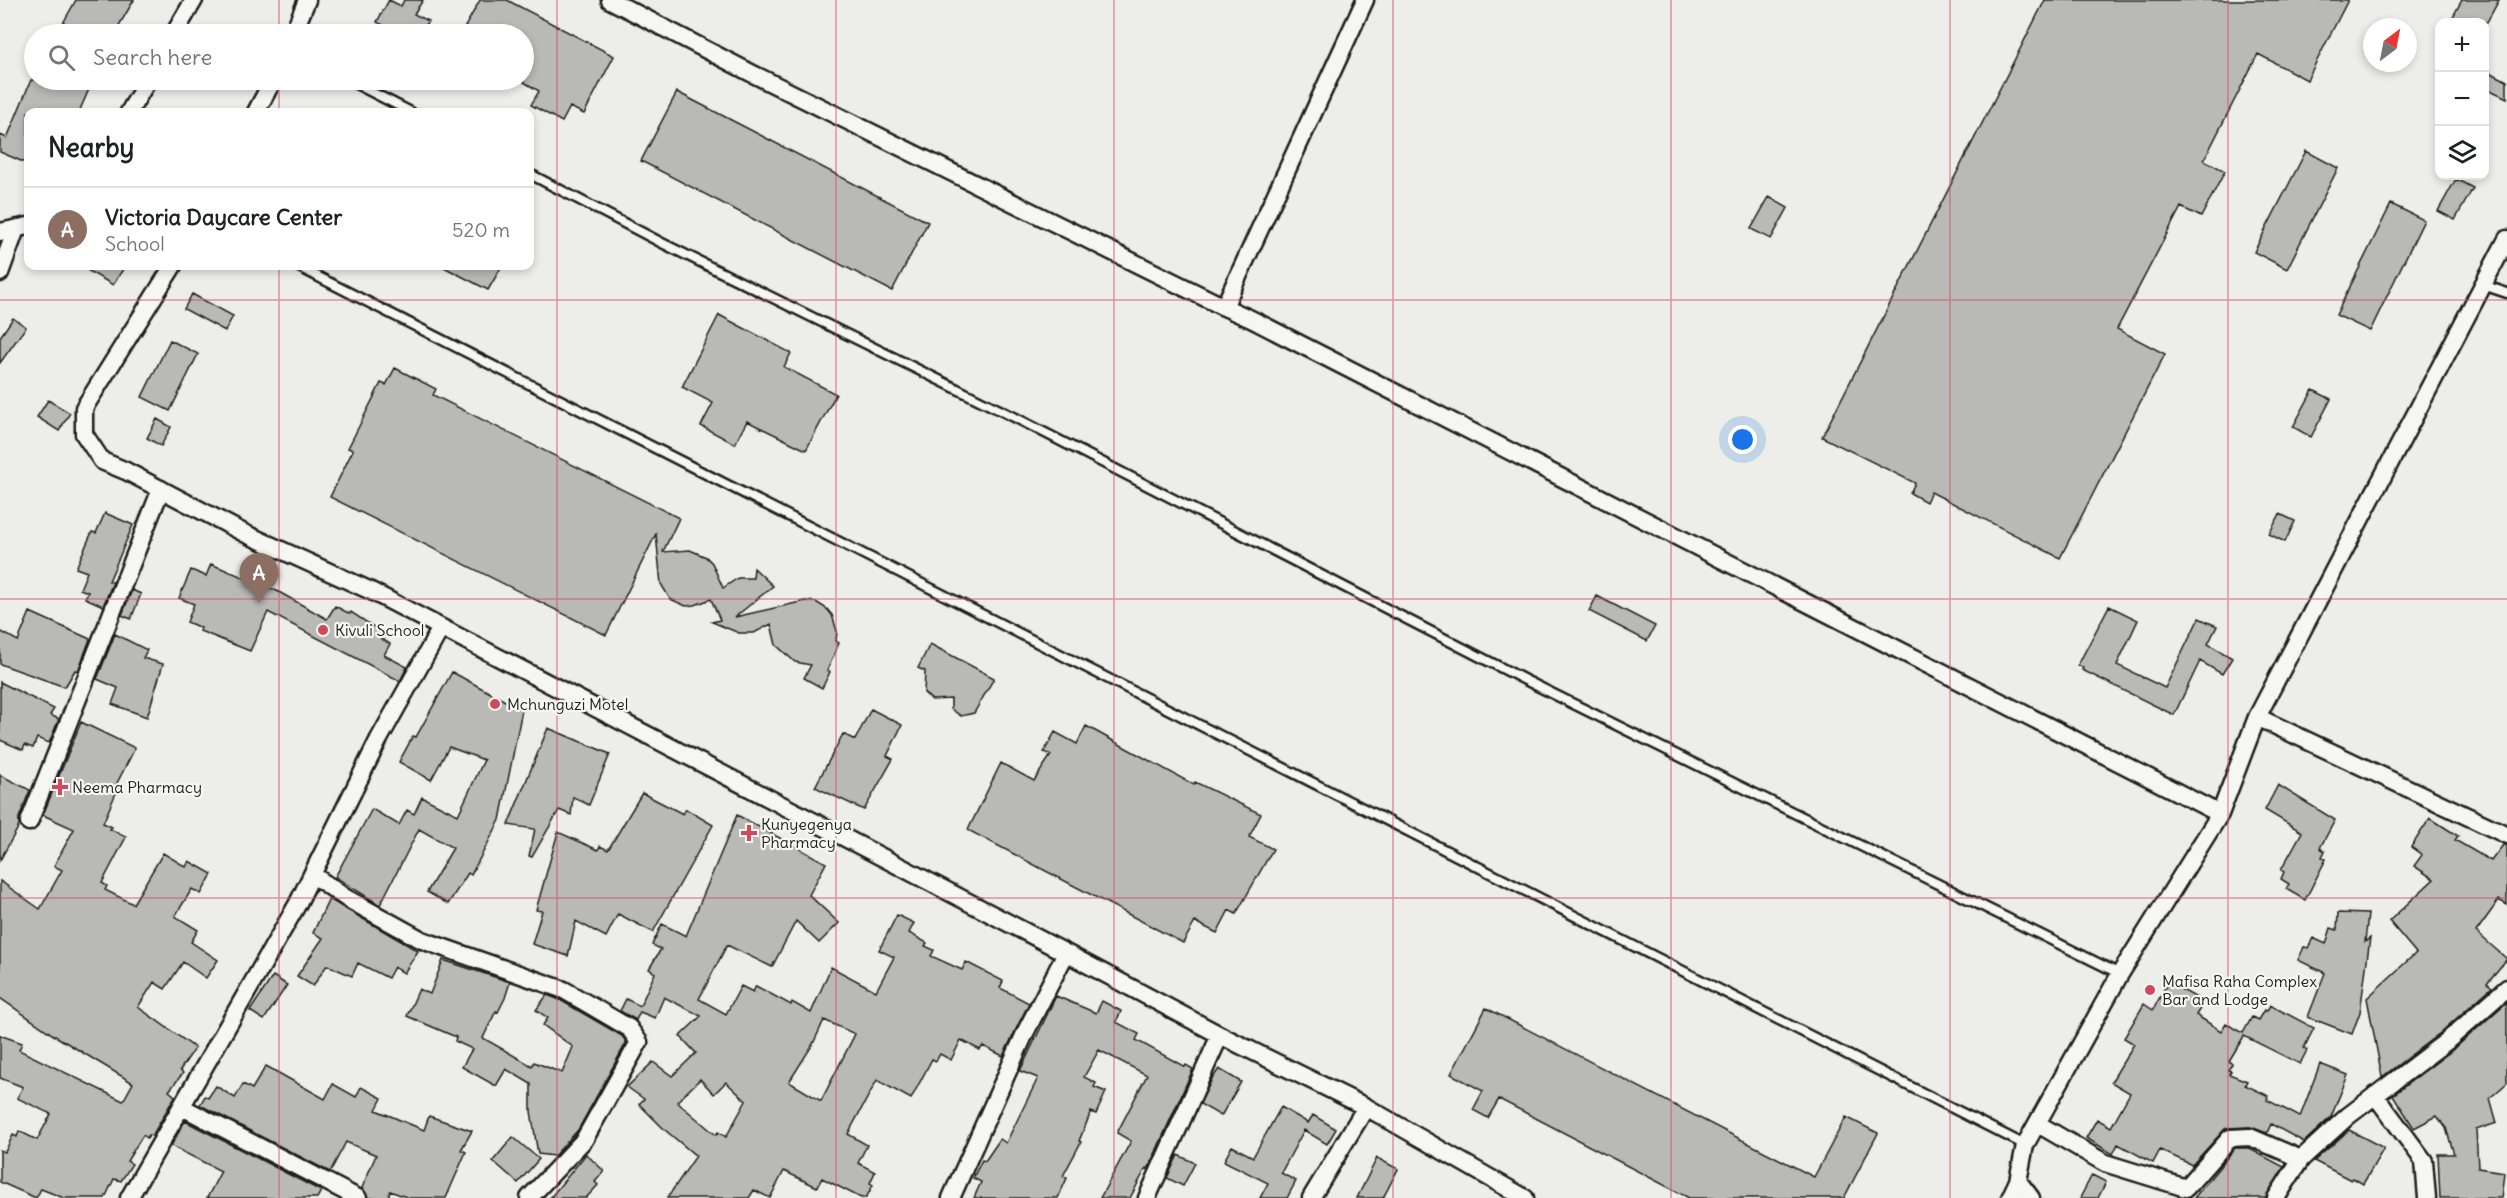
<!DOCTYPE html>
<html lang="en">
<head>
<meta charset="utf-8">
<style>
  body { margin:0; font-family:Delius,sans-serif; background:#f2f2f2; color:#202124 }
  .controls { position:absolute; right:18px; top:18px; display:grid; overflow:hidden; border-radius:12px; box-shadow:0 3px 9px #0003 }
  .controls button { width:54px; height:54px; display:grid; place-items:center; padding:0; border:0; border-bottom:2px solid #e0e0e0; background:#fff; color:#202124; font:30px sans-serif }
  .compass { position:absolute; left:2363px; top:18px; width:54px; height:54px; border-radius:50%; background:#fff; box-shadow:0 3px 9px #0003; rotate:32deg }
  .you { position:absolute; left:1743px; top:440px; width:21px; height:21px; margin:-15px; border:4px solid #fff; border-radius:50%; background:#1a73e8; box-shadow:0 0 0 9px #1a73e833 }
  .badge { display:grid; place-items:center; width:39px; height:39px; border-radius:50%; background:#db2777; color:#fff; font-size:20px; font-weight:700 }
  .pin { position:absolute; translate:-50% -50px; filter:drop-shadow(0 2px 3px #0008) }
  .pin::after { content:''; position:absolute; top:32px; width:21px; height:18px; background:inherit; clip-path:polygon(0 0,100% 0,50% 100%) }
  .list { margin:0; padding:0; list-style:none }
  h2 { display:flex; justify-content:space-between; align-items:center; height:78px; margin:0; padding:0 24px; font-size:26px }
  h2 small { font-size:20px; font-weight:400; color:#757577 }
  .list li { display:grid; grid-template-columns:39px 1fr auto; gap:18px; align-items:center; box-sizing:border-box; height:84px; padding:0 24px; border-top:2px solid #e0e0e0 }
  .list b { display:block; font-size:22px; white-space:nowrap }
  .list p { margin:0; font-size:20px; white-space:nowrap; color:#757577 }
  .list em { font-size:20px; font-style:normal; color:#757577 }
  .icon { flex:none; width:33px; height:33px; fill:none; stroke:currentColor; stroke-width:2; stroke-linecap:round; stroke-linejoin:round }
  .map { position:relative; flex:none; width:2507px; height:1198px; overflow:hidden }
  .search { position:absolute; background:#fff; box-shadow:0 3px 9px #0003; left:24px; top:24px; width:510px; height:66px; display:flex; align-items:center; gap:15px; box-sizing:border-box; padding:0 21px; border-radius:33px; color:#757577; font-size:22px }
  .panel { position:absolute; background:#fff; box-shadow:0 3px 9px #0003; left:24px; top:108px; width:510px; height:162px; border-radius:12px }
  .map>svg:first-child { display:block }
  .building { fill:#b9b9b6; stroke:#1c1c1c; stroke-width:1.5; fill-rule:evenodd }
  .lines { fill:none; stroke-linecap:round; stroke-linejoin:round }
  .lane-casing { stroke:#1c1c1c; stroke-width:13 }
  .street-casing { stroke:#1c1c1c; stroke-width:21 }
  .lane { stroke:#f6f6f2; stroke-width:8 }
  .street { stroke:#f6f6f2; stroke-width:16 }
  .grid { fill:none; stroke:#d1495b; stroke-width:1.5; stroke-opacity:0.55 }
  .poi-dot { fill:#d1495b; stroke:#f6f6f2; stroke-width:2 }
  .labels { text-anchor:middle; stroke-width:4.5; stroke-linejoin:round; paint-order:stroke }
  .poi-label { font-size:16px; fill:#1c1c1c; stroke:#f6f6f2; text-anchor:start }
</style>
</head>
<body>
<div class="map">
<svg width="2507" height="1198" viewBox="0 0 2507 1198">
  <rect width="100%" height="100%" fill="#edede9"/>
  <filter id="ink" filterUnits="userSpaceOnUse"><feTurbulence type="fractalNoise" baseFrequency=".0167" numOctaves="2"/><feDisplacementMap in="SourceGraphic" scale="12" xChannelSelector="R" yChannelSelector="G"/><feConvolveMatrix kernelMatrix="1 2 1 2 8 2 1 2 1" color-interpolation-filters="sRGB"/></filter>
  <g filter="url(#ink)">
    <path class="building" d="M76,0H134L114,34H57Z
      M389,0L401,6L404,0H423L414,14L428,21L421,34H401L377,22Z
      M480,0H507L614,56L584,114L570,107L562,122L531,105L539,91L524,82V34H461Z
      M2045,0H2348L2307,80L2258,54L2204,160L2225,171L2201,217L2181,207L2117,329L2165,354L2060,558L1931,492L1926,502L1910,493L1915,483L1822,437Z
      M2462,0H2499L2487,22H2450Z
      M2484,69L2507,81V98L2484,87Z
      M31,80H93L79,112H28V164L0,152V135L7,138Z
      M677,92L928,222L892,291L641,161Z
      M2306,151L2338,168L2287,269L2254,252Z
      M2456,179L2473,188L2455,220L2438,211Z
      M1769,197L1788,208L1771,239L1751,229Z
      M2391,204L2424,220L2370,331L2336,315Z
      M80,266H125L113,285Z
      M442,266H502L488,290Z
      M192,294L233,316L225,331L184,309Z
      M719,315L791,353L784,367L836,394L806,450L747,421L735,444L701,426L713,403L682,387Z
      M13,318L26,327L0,363V337Z
      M170,340L198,354L170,411L142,397Z
      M395,368L436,389L433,395L679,518L663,552L690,550L706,557L712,563L723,588L738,578H753L754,568L773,586L735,617L805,601L816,602L827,609L832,615L837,631L836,641L839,643L827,671L830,672L822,688L804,678L811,665L795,662L776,645L771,624L754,633H739L712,622L720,620L711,599L695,605L686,606L670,599L661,584L656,534L606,635L330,497L353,450L348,448L381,383L386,385Z
      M2313,390L2331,399L2311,437L2293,427Z
      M48,400L70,413L59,431L37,417Z
      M157,419L171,427L161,446L147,438Z
      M105,513L133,525L109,581L113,582L103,606L85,598L88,592L80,589L87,572L76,568L92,532L96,533Z
      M2280,514L2295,521L2285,542L2269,534Z
      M211,564L277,591L327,619L335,606L350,614L351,612L383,633L380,638L390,644L384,655L407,667L400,681L268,612L250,651L200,631L201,628L187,622L194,604L179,598L191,570L206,576Z
      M132,590L141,594L131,619L122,615Z
      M1597,596L1655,626L1647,641L1589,611Z
      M2109,606L2138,620L2117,665L2165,688L2199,618L2217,626L2208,644L2232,658L2222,674L2200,661L2174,715L2082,670L2083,668L2078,665Z
      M30,612L90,639L78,671L75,670L65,687L0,664V631L18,641Z
      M115,634L147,650L143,658L163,664L147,717L112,704L118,688L97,679Z
      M930,644L994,678L974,713L961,716L951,709V699L932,700L924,693L925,671L918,668Z
      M452,672L522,710L500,820L471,875L468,873L448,904L427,892L453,848L419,829L380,905L335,877L372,809L399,825L407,810L414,814L422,797L458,815L484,760L449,747L431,780L399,762L413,736L416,737Z
      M0,682L54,709L50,715L59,719L49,743L37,738L33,748L25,745L23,750L0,740Z
      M871,709L902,725L887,756L893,759L864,810L815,787L843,734L855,740Z
      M81,722L135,748L116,785L119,786L103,823L112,827L110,829L126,837L102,883L107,886L105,890L133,904L163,853L186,867L189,861L212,874L201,894L192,889L175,916L198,930L191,942L218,960L206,978L183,962L165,989L154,982L138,1007L195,1048L180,1070L183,1073L169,1091L175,1096L152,1136L149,1135L147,1138L143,1135L127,1161L132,1164L121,1181L114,1179L105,1198H64L41,1189L36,1198L0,1182V1150L5,1152L13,1135L17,1137L19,1131L37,1140L51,1114L17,1098L23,1087L0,1078V1035L22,1043L19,1050L123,1101L133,1083L52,1034L0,998V881L40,909L62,870L54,866L74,829L43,815Z
      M1086,726L1194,785L1195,782L1261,814L1249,837L1273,849L1236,914L1229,910L1217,933L1195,922L1183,943L968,830L1001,763L1034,781L1051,755L1044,752L1055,732L1077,744Z
      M548,728L610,754L589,805L573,797L571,815L559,810L532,857L529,856L535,829L508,825Z
      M0,775L30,790L19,818V826L0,860Z
      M2278,785L2335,820L2320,848L2325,851L2322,857L2326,859L2305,900L2286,889L2289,884L2281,879L2284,872L2281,870L2302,832L2265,810Z
      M642,793L683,814L686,809L713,825L653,932L618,914L606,937L576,921L568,956L532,944L542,911L536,910L558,832L598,850L600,846L608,850Z
      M737,815L826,863L809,895L839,923L819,943L796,921L772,967L727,945L699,999L726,1014L741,986L753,992L756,986L791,1005L792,1002L811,1013L831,967L876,991L894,957L879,950L897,915L914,923L909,933L927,943L925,946L934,950L931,956L962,970L966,962L1003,981L1000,988L1029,1003L1003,1056L983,1046L980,1050L961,1040L951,1060L940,1054L936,1061L932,1059L911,1099L877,1080L848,1134L867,1145L858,1163L875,1172L870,1183L873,1185L866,1198H861L822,1178L817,1187L784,1171L770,1198L754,1190L749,1198H667L696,1156L665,1130L639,1104L644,1099L627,1087L653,1062L672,1076L696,1053L680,1036L701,1016L664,997L655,1018L640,1012L636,1020L620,1011L626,999L640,1006L655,973L649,969L661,949L652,945L662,924L686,936ZM824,1020L855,1034L821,1101L789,1082L813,1044ZM700,1079L714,1094L726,1082L746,1101L726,1137L718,1132L716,1135L677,1102Z
      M2430,818L2458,836L2455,840L2491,861L2503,845H2507V905L2499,900L2476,932L2507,959L2487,983L2492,987L2440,1033L2382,1077L2367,998L2416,953L2389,921L2434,879L2414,866L2422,855L2411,847Z
      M329,899L418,951L404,973L394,967L388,978L358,963L352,976L327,965L313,986L297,976L323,938L313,933Z
      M2338,913L2368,914L2365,942L2370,938L2360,1012L2352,1034L2308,1017L2325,973L2298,960L2304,947L2308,948L2313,938L2326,944L2331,928L2337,930Z
      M443,960L510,982L505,998L498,1012L496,1011L483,1038L532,1066L534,1062L562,1073L573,1047L543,1025L548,1018L536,1010L547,995L560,1000L622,1036L625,1040L626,1043L578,1130L554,1156L538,1154L531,1111V1084L506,1069L496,1086L462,1067L472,1049L455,1041L456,1037L407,1016L419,989L430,994Z
      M273,976L287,985L264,1020L250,1011Z
      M2168,982L2204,1002L2196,1015L2221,1031L2226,1023L2243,1033L2252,1017L2258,1020L2264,1010L2267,1011L2270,1005L2314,1028L2304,1048L2307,1050L2300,1064L2244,1036L2229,1061L2232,1064L2228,1070L2231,1071L2229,1074L2247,1081L2245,1085L2269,1096L2267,1100L2300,1117L2320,1064L2348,1075L2331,1117L2304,1142L2271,1124L2267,1133L2250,1127L2226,1128L2192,1165L2160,1150L2153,1163L2118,1144L2113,1154L2086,1138L2097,1119L2111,1127L2130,1093L2111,1082L2134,1044L2124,1038L2144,1004L2153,1010Z
      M1056,996L1096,1013L1102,1001L1121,1011L1116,1022L1139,1034L1136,1040L1185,1067L1186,1065L1193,1069L1148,1169L1146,1168L1130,1198H1100L1131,1141L1117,1133L1147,1075L1099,1050L1084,1077L1096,1083L1094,1087L1106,1092L1096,1114L1091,1112L1079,1141L1081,1142L1063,1176L1067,1178L1058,1198H974L981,1182L973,1178L982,1160L985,1161L1000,1139L1006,1143L1038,1078L1020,1071Z
      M2507,1002V1083L2490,1098L2497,1123L2476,1130L2478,1168L2504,1172L2501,1198H2440L2438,1154H2454L2446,1128L2437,1116L2414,1128L2393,1095L2454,1049Z
      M1486,1008L1814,1177L1846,1117L1878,1133L1844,1198H1689L1499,1099L1488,1118L1473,1110L1483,1091L1451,1074Z
      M266,1066L325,1099L333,1084L356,1097L361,1087L382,1098L376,1110L424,1130L429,1116L472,1131L461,1150L466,1152L446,1198H409L390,1191L388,1198H368L362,1188L376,1155L346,1142L330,1172L200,1105L205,1096L208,1098L216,1086L235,1098L243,1084L252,1089Z
      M1219,1069L1241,1082L1221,1116L1200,1104L1212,1079Z
      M1281,1107L1308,1123L1313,1115L1336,1129L1327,1144L1304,1130L1281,1173L1296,1181L1287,1198H1260L1268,1183L1224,1161L1232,1146L1253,1157Z
      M185,1121L321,1191L317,1198H207L221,1171L171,1146Z
      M2349,1130L2384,1148L2363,1184L2353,1178L2351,1180L2314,1161Z
      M513,1137L539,1159L518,1183L493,1161Z
      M2235,1148H2248L2284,1167L2266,1198H2194Z
      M586,1154L604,1171L595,1182L598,1185L586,1198H550Z
      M1178,1155L1195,1163L1183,1186L1167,1178Z
      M1377,1158L1398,1169L1383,1198H1357Z
      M2092,1175L2106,1182L2098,1198H2080Z"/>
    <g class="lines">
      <g class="lane-casing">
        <path id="lane" d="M348,80L411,112
          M530,174L662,243L1018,419L1525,680L2120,974
          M297,266L2025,1145
          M2483,285L2507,293"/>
      </g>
      <g class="street-casing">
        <path id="street" d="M610,0L751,73L1224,307L1251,319L2220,814
          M174,34L194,0
          M293,34L307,0
          M129,112L148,80
          M256,112L273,80
          M0,232L28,226
          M173,266L84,408V434L102,461L126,471L244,533L371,591L1066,953L1220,1035L1366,1107L1525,1198
          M0,273L16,229
          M1224,307L1365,0
          M2257,717L2507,835
          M29,822L161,489
          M313,875L346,898L422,940L564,990L629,1028L639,1042L584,1140L529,1198
          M2375,1095L2424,1161L2427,1198
          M182,1107L358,1198
          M2038,1124L2105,1163L2186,1188L2230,1138L2250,1137L2301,1159
          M2018,1181L2031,1198
          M129,1198L297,905L379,739L441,628
          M951,1198L1026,1031L1066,953
          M1147,1198L1220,1035
          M1311,1198L1366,1107
          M2010,1198L2018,1181L2025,1145L2120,974L2220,814L2257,717L2507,239
          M2276,1198L2301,1159L2348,1116L2447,1041L2507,988"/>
      </g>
      <use href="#lane" class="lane"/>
      <use href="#street" class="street"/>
    </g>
  </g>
  <path class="grid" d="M279,0V34M557,0V1198M836,0V1198M1114,0V1198M1393,0V1198M1671,0V1198M1950,0V1198M2228,0V1198M279,80V112M279,266V1198M0,300H2507M0,599H2507M0,898H2507"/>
  <g class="poi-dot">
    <circle cx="323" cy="630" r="6"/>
    <circle cx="495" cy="704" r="6"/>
    <path d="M57 778h6v6h6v6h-6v6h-6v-6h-6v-6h6z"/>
    <path d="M746 824h6v6h6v6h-6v6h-6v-6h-6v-6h6z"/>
    <circle cx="2150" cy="990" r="6"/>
  </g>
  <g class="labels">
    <g class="poi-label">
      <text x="335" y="636">Kivuli School</text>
      <text x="507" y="710">Mchunguzi Motel</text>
      <text x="72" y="793">Neema Pharmacy</text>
      <text x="761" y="830">Kunyegenya<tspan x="761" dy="18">Pharmacy</tspan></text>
      <text x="2162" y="987">Mafisa Raha Complex<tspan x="2162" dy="18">Bar and Lodge</tspan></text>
    </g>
  </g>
</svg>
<div class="controls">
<button>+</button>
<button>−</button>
<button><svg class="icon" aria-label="layers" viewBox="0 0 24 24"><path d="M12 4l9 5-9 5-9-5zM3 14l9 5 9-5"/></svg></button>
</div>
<svg class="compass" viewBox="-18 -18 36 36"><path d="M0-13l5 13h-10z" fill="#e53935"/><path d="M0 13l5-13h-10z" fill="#757577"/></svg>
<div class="you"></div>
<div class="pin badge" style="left:259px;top:603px;background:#8d6e63">A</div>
<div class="search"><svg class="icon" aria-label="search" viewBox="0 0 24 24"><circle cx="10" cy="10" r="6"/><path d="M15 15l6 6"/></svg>Search here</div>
<section class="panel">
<h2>Nearby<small></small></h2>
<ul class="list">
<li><span class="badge" style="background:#8d6e63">A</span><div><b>Victoria Daycare Center</b><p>School</p></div><em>520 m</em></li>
</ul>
</section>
</div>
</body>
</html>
